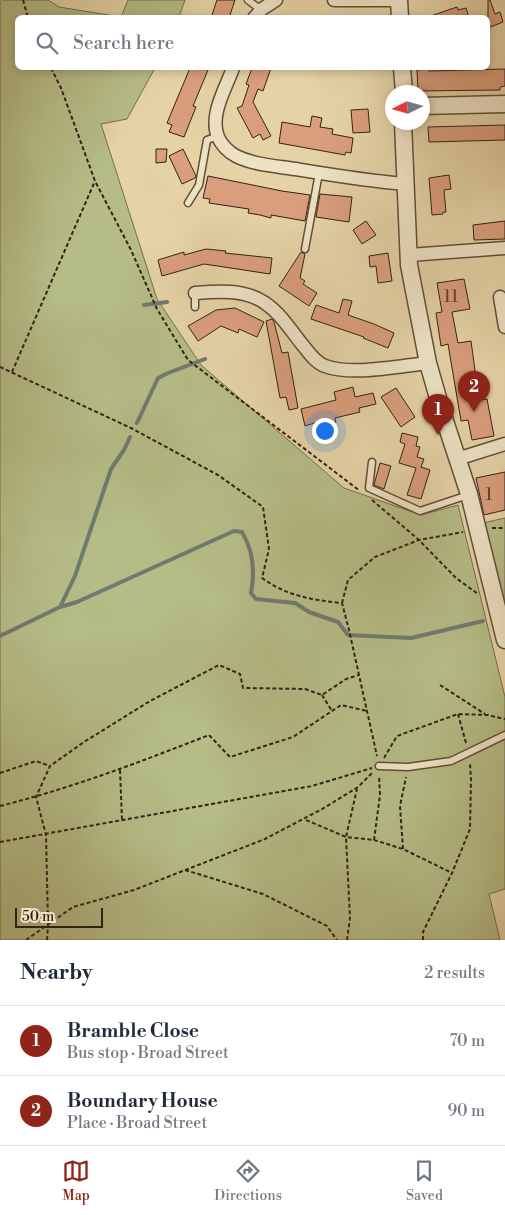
<!DOCTYPE html>
<html lang="en">
<head>
<meta charset="utf-8">
<style>
  body { margin:0; font-family:"Libre Bodoni",serif; background:#f2f2f3; color:#1f2937 }
  .compass { position:absolute; left:385px; top:85px; width:45px; height:45px; border-radius:50%; background:#fff; box-shadow:0 2px 8px #0003; rotate:265deg }
  .scale { position:absolute; left:15px; bottom:12px; width:88px; box-sizing:border-box; padding-left:5px; border:2px solid #342115; border-top:0; font-size:14px; line-height:18px; white-space:nowrap; color:#342115; -webkit-text-stroke:4px #eee2c5; paint-order:stroke }
  .you { position:absolute; left:324px; top:430px; width:18px; height:18px; margin:-12px; border:4px solid #fff; border-radius:50%; background:#1a73e8; box-shadow:0 0 0 8px #1a73e833 }
  .badge { display:grid; place-items:center; width:32px; height:32px; border-radius:50%; background:#8f2418; color:#fff; font-size:16px; font-weight:700 }
  .pin { position:absolute; translate:-50% -41px; filter:drop-shadow(0 1px 2px #0008) }
  .pin::after { content:''; position:absolute; top:26px; width:18px; height:15px; background:inherit; clip-path:polygon(0 0,100% 0,50% 100%) }
  .list { margin:0; padding:0; list-style:none }
  h2 { display:flex; justify-content:space-between; align-items:center; height:65px; margin:0; padding:0 20px; font-size:21px }
  h2 small { font-size:16px; font-weight:400; color:#747a83 }
  .list li { display:grid; grid-template-columns:32px 1fr auto; gap:15px; align-items:center; box-sizing:border-box; height:70px; padding:0 20px; border-top:1px solid #e0e1e3 }
  .list b { display:block; font-size:19px; white-space:nowrap }
  .list p { margin:0; font-size:16px; white-space:nowrap; color:#747a83 }
  .list em { font-size:16px; font-style:normal; color:#747a83 }
  .icon { flex:none; width:28px; height:28px; fill:none; stroke:currentColor; stroke-width:2; stroke-linecap:round; stroke-linejoin:round }
  .map { position:relative; flex:none; width:505px; height:940px; overflow:hidden }
  .search { position:absolute; background:#fff; box-shadow:0 2px 8px #0003; left:15px; right:15px; top:15px; height:55px; display:flex; align-items:center; gap:12px; box-sizing:border-box; padding:0 18px; border-radius:8px; color:#747a83; font-size:19px }
  .sheet { height:205px; background:#fff }
  nav { display:flex; justify-content:space-around; align-items:center; box-sizing:border-box; height:70px; border-top:1px solid #e0e1e3; background:#fff; font-size:14px; color:#747a83 }
  nav a { display:grid; justify-items:center; gap:2px }
  nav .on { color:#8f2418 }
  .map>svg:first-child { display:block }
  .green { fill:#b5bc86; stroke:#746e4e }
  .lines { fill:none; stroke-linecap:round; stroke-linejoin:round }
  .stream { stroke:#6f7b70; stroke-width:4 }
  .building { fill:#da9e7c; stroke:#342115 }
  .service-casing { stroke:#604e39; stroke-width:9 }
  .minor-casing { stroke:#604e39; stroke-width:15 }
  .tertiary-casing { stroke:#604e39; stroke-width:19 }
  .path { stroke:#342115; stroke-width:2; stroke-dasharray:4 2.5; stroke-linecap:butt }
  .service { stroke:#eee2c5; stroke-width:6 }
  .minor { stroke:#eee2c5; stroke-width:12 }
  .tertiary { stroke:#eee2c5; stroke-width:16 }
  .labels { text-anchor:middle; stroke-width:4.5; stroke-linejoin:round; paint-order:stroke }
  .number-label { font-size:16px; fill:#5e402f }
</style>
</head>
<body>
<div class="map">
<svg width="505" height="940" viewBox="0 0 505 940">
  <rect width="100%" height="100%" fill="#e5d3a6"/>
  <filter id="stains"><feTurbulence type="fractalNoise" baseFrequency=".004" numOctaves="4"/><feColorMatrix values="0 0 0 0 .2 0 0 0 0 .09 0 0 0 0 .02 0 0 0 .5 -.17"/></filter>
  <radialGradient id="worn" r=".72"><stop offset=".6" stop-color="#630" stop-opacity="0"/><stop offset="1" stop-color="#630" stop-opacity=".3"/></radialGradient>
  <path class="green" d="M2,0H48L59,7L121,17L128,0H185L179,17L18,18V68H155L127,119L101,124L157,299L201,365L344,488L421,515L458,505L505,697V889L489,894L500,940H0V2Z
    M505,518V608L483,523Z"/>
  <g class="lines">
    <path class="stream" d="M144,305L167,302
      M137,423L158,378L168,373L205,359
      M60,607L75,576L111,469L124,450L130,437
      M0,636L60,607L77,602L234,531L242,532C253,550 255,572 251,593L256,599L295,603L309,612L338,622L348,635L411,638L483,621"/>
  </g>
  <path class="building" d="M217,0H235L229,18H211Z
    M488,0H490L495,14L500,12L503,22L488,28Z
    M457,7L458,10L466,8L469,18H431V16Z
    M190,68H203L208,70L193,106L196,107L184,137L169,132L172,125L167,123Z
    M252,68H271L263,91L258,89L253,102L271,136L263,140L260,134L253,138L237,108L242,106L249,85L246,84Z
    M429,69V71L505,69V86L500,87V90L418,91L417,70Z
    M368,109L370,132L353,133L351,110Z
    M312,116L322,118L320,127L333,129L332,134L353,138L351,153L346,152L345,155L279,143L282,122L310,127Z
    M505,125V140L429,142L428,127Z
    M156,149H167L166,162L156,163Z
    M183,149L196,176L195,178L182,184L169,156Z
    M449,175L451,189L444,190L446,212H443V214L432,215L429,178Z
    M208,176L282,191L310,195L305,221L271,215V218L260,215L248,213L249,209L209,203L210,199L203,198Z
    M320,194L352,197L349,222L316,217Z
    M366,221L376,235L362,244L353,230Z
    M505,221V239L474,240L473,225Z
    M206,249L226,251L225,253L272,258L270,274L204,264L162,276L158,260L184,252V255Z
    M301,252L305,254L300,278L305,281L303,284L317,293L309,306L279,286Z
    M388,253L392,281L378,283L376,266L370,267L369,256Z
    M464,279L470,309L452,312L458,343L471,341L479,400L487,399L494,436L472,440L468,420L461,421L448,344L441,346L436,313L442,312L437,283Z
    M343,299L352,301L348,315L374,324L394,333L388,348L363,338L364,337L311,319L316,305L339,313Z
    M235,308L264,322L257,337L239,329L238,333L221,326L198,341L188,326L216,310Z
    M272,319L274,322L282,353L288,352L298,408L289,410L286,397L280,398L266,321Z
    M353,387L355,397L373,393L376,404L359,408L360,412L335,418L336,422L319,427L318,422L305,426L301,409L336,400L334,392Z
    M396,388L415,417L401,427L381,397Z
    M402,433L418,437L416,446L420,447L417,457L424,459L421,467L430,470L421,499L407,495L416,468L399,463L405,444L400,442Z
    M380,463L391,466L384,489L374,485Z
    M505,472V510L484,515L476,478Z"/>
  <g class="lines">
    <g class="service-casing">
      <path id="service" d="M248,0L261,10
        M188,203L199,185L207,140L218,136
        M305,249L319,173
        M195,293V307
        M372,462L369,488L420,511L468,495
        M379,766L408,767L451,761L505,735"/>
    </g>
    <g class="minor-casing">
      <path id="minor" d="M334,0H399
        M254,18L262,9L276,0
        M233,68C226,88 209,115 218,137C221,144 228,152 236,156C254,165 276,166 295,169C332,175 368,181 405,184
        M409,255L505,248
        M195,293C218,291 245,289 265,303C280,313 290,329 301,343C308,351 314,362 325,366C352,376 399,366 428,363
        M500,297L505,327
        M457,459L505,444"/>
    </g>
    <g class="tertiary-casing">
      <path id="tertiary" d="M399,0L400,18
        M402,68L404,92
        M422,106L505,104
        M403,122L409,265L428,363L442,412L469,494L505,640"/>
    </g>
    <path class="path" d="M23,0L28,18
      M51,68L61,88L95,181L131,250L157,309L188,360L360,491
      M0,367L131,428L218,475L263,507L269,549L262,578C287,596 312,600 342,603L349,630L377,756
      M12,372L95,181
      M372,500L419,540L456,578L478,594
      M492,528H505
      M342,603L348,580L375,557L419,540L463,532
      M440,685L485,714
      M322,695L332,711
      M458,714L466,743
      M384,758L397,736L458,714L487,715L505,719
      M120,770L122,820
      M0,773L36,761L50,766
      M0,806C72,788 140,762 209,735L230,757L293,737L341,705L367,711
      M306,820L346,837L374,840L403,849L452,873
      M374,840L380,795L379,776
      M0,842L312,786L372,768
      M403,849L400,806L406,777
      M185,870L263,894L327,926L337,940
      M26,940L73,907L134,890L265,839L324,808L358,787L373,772
      M47,940L48,924L46,835L36,797L50,766L84,742L150,701L219,665L240,674L243,688L305,689L322,695L346,679L359,675
      M347,940L350,918L346,837L357,789
      M423,940V932L452,873L470,829L471,780L470,763"/>
    <use href="#service" class="service"/>
    <use href="#minor" class="minor"/>
    <use href="#tertiary" class="tertiary"/>
  </g>
  <g class="labels">
    <g class="number-label">
      <text x="451" y="302">11</text>
      <text x="489" y="500">1</text>
    </g>
  </g>
  <rect width="100%" height="100%" filter="url(#stains)"/>
  <rect width="100%" height="100%" fill="url(#worn)"/>
</svg>
<svg class="compass" viewBox="-18 -18 36 36"><path d="M0-13l5 13h-10z" fill="#e53935"/><path d="M0 13l5-13h-10z" fill="#747a83"/></svg>
<div class="scale">50 m</div>
<div class="you"></div>
<div class="pin badge" style="left:438px;top:435px">1</div>
<div class="pin badge" style="left:474px;top:412px">2</div>
<div class="search"><svg class="icon" aria-label="search" viewBox="0 0 24 24"><circle cx="10" cy="10" r="6"/><path d="M15 15l6 6"/></svg>Search here</div>
</div>
<section class="sheet">
<h2>Nearby<small>2 results</small></h2>
<ul class="list">
<li><span class="badge">1</span><div><b>Bramble Close</b><p>Bus stop · Broad Street</p></div><em>70 m</em></li>
<li><span class="badge">2</span><div><b>Boundary House</b><p>Place · Broad Street</p></div><em>90 m</em></li>
</ul>
</section>
<nav>
<a class="on"><svg class="icon" aria-label="map" viewBox="0 0 24 24"><path d="M3 6l6-2 6 2 6-2v14l-6 2-6-2-6 2zM9 4v14M15 6v14"/></svg>Map</a>
<a><svg class="icon" aria-label="directions" viewBox="0 0 24 24"><path d="M12 3l9 9-9 9-9-9zM9 14v-3h6M13 9l2 2-2 2"/></svg>Directions</a>
<a><svg class="icon" aria-label="saved" viewBox="0 0 24 24"><path d="M7 4h10v16l-5-4-5 4z"/></svg>Saved</a>
</nav>
</body>
</html>
